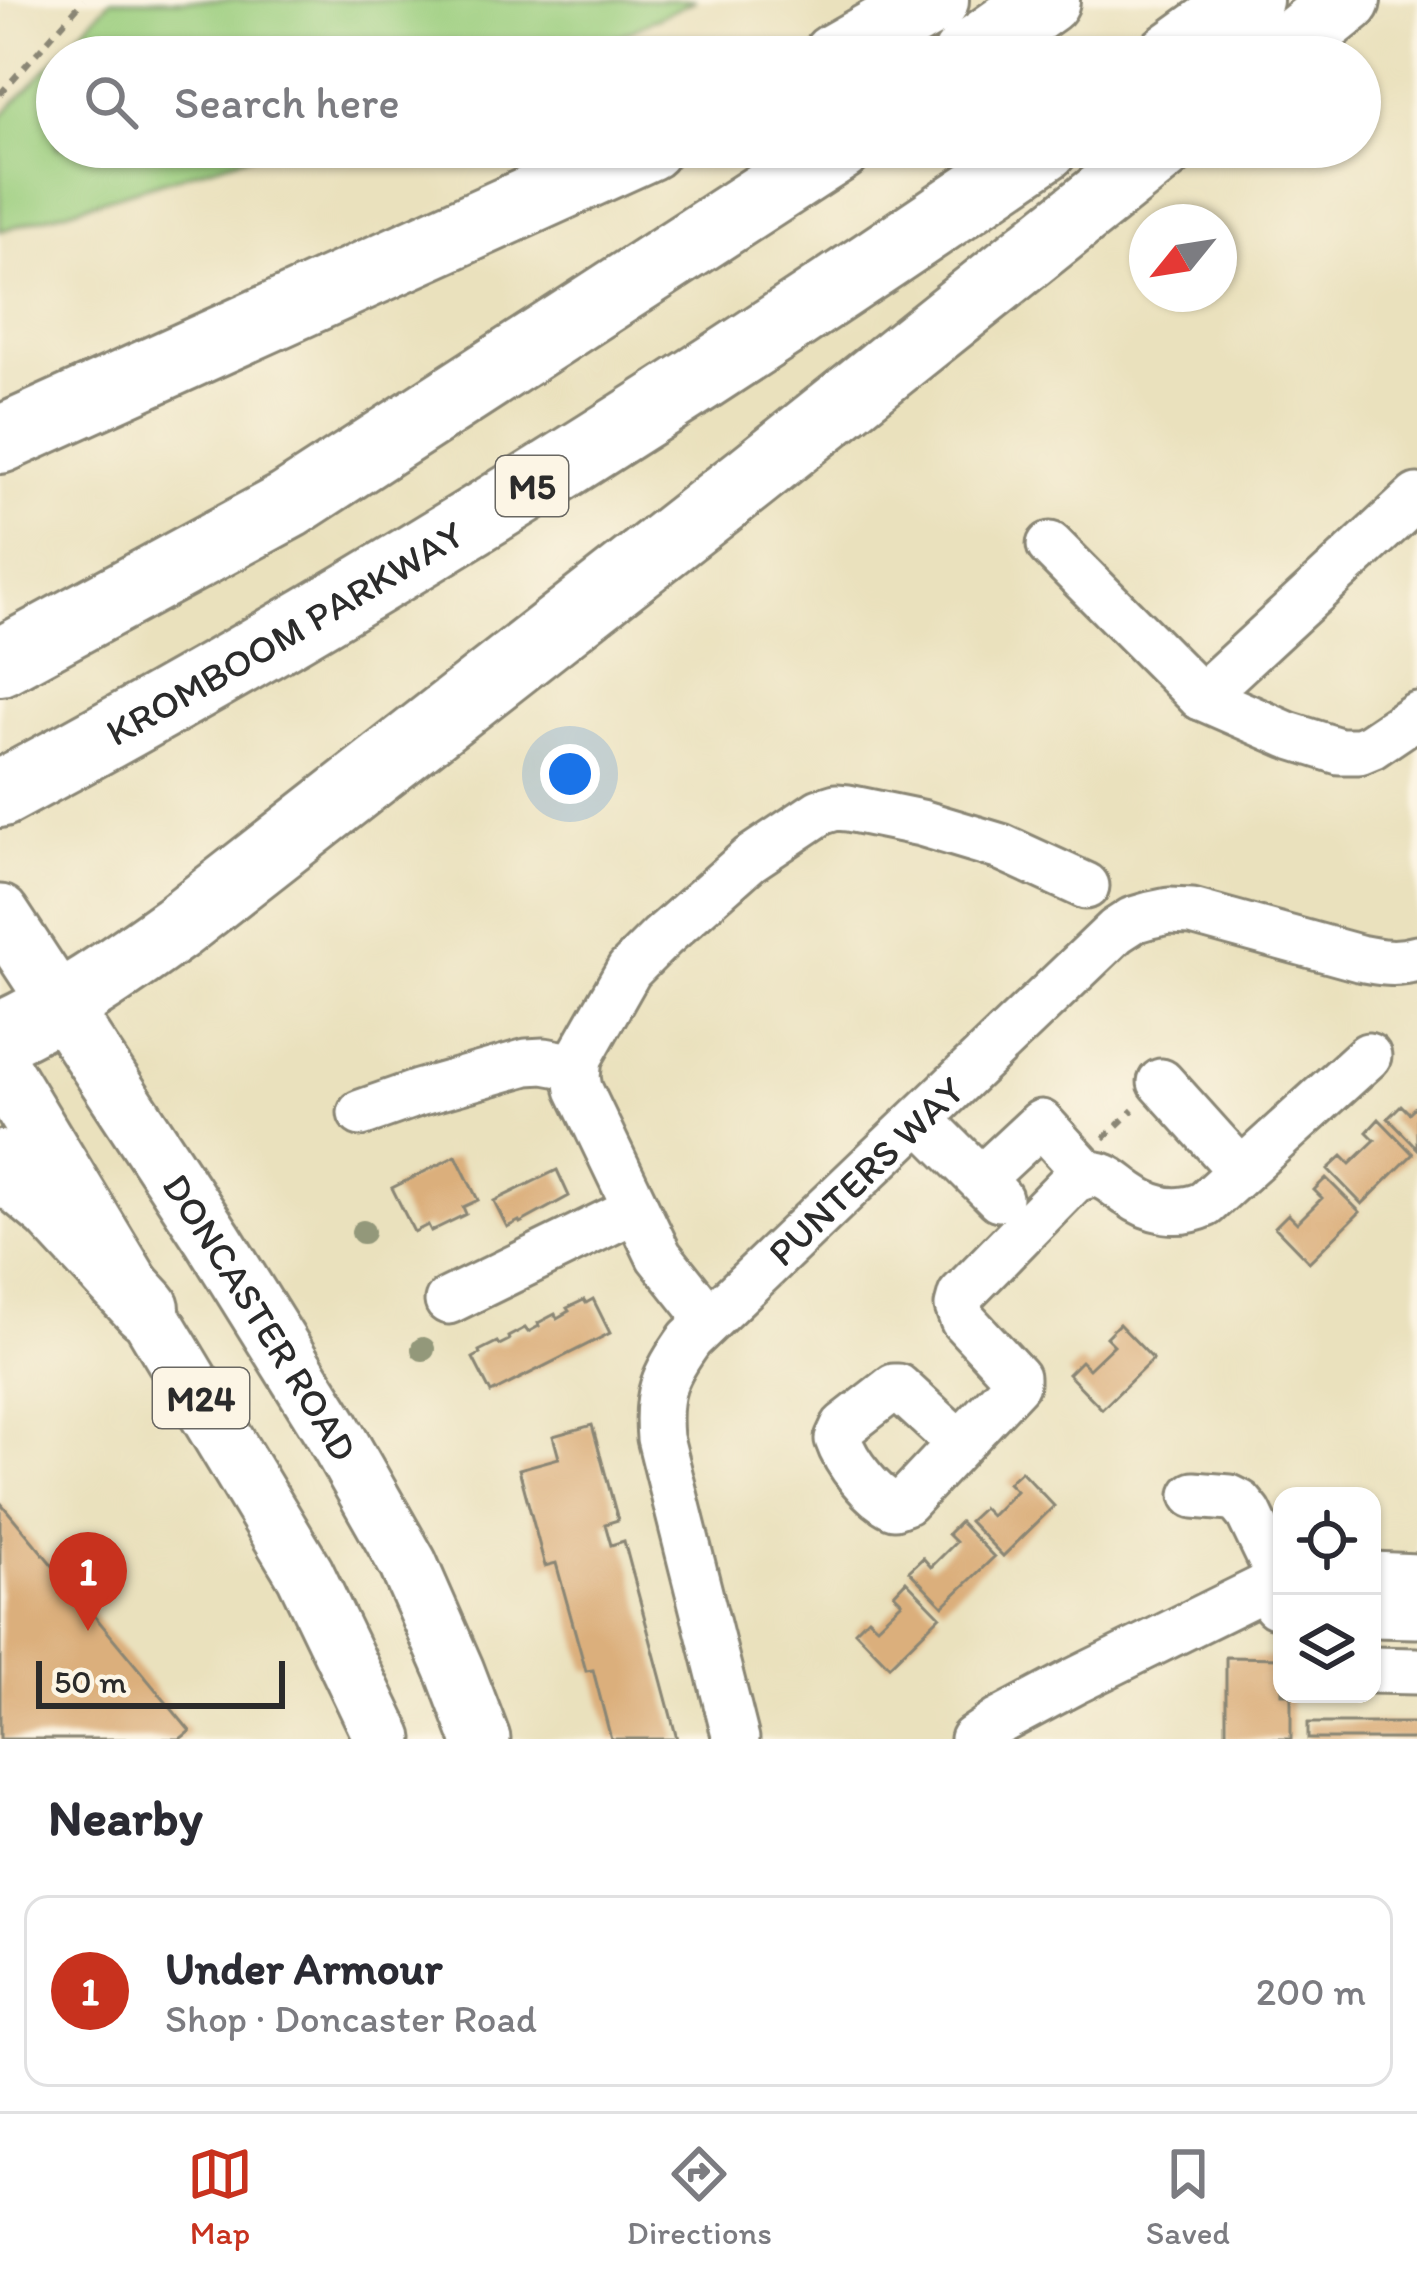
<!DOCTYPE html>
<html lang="en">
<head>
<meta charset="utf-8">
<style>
  body { margin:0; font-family:Itim,sans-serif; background:#f2f2f3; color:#2b2b33 }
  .controls { position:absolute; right:36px; bottom:36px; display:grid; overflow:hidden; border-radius:24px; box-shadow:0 3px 9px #0004 }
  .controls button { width:108px; height:108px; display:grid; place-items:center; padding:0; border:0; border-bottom:3px solid #e1e1e2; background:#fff; color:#2b2b33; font:60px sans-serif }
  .compass { position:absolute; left:1129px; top:204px; width:108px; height:108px; border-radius:50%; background:#fff; box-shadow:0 3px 9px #0004; rotate:240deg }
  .scale { position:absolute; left:36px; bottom:30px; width:249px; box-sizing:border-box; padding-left:12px; border:6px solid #2b2b2b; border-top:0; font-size:33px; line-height:42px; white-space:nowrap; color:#2b2b2b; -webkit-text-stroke:9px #fcf5e5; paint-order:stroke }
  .you { position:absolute; left:570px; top:774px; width:42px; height:42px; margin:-30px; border:9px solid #fff; border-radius:50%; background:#1a73e8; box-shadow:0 0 0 18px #1a73e833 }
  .badge { display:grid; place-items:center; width:78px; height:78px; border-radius:50%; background:#c8321e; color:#fff; font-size:39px; font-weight:700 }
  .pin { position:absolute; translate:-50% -99px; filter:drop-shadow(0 3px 6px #0008) }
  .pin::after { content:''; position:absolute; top:63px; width:42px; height:36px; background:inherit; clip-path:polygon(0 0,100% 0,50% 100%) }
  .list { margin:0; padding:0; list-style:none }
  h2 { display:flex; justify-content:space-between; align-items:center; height:156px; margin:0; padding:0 48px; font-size:51px }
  h2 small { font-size:39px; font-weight:400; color:#7c7c81 }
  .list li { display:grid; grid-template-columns:78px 1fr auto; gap:36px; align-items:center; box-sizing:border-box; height:192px; margin:0 24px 24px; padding:0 24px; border:3px solid #e1e1e2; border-radius:24px }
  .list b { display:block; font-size:45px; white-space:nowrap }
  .list p { margin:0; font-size:39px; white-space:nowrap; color:#7c7c81 }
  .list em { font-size:39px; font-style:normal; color:#7c7c81 }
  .icon { flex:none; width:66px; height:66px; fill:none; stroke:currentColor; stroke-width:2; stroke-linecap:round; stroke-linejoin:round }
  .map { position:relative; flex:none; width:1417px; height:1739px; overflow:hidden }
  .search { position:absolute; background:#fff; box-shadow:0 3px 9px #0004; left:36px; right:36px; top:36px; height:132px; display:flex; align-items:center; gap:30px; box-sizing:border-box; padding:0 42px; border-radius:66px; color:#7c7c81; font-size:45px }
  .sheet { height:372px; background:#fff }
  nav { display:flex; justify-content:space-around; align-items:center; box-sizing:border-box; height:168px; border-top:3px solid #e1e1e2; background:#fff; font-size:33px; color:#7c7c81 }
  nav a { display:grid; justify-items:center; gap:6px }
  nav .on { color:#c8321e }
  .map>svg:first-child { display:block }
  .green { fill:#9acd7d; stroke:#627c54; stroke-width:3 }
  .building { fill:#dbaf7b }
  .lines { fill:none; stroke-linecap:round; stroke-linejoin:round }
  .minor-casing { stroke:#8a8674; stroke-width:51 }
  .major-casing { stroke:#8a8674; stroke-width:63 }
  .highway-casing { stroke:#8a8674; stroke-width:72 }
  .path { stroke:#8a8674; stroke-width:6; stroke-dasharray:9 9; stroke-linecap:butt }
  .minor { stroke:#fff; stroke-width:45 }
  .major { stroke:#fff; stroke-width:57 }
  .highway { stroke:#fff; stroke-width:66 }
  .tree { fill:#93987a }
  .labels { text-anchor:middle; stroke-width:9; stroke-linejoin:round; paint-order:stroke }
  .shield { fill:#fcf5e5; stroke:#6a6863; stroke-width:3 }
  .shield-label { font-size:36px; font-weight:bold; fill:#2b2b2b }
  .street-label { font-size:39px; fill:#2b2b2b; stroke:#fcf5e5 }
</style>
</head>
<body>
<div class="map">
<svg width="1417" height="1739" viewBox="0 0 1417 1739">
  <rect width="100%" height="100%" fill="#fcf5e5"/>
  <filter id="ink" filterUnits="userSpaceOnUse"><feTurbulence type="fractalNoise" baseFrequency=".00833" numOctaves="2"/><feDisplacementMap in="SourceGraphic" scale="24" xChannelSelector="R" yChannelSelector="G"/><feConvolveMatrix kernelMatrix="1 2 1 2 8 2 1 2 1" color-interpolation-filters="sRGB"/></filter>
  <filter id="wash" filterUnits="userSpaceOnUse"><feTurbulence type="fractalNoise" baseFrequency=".004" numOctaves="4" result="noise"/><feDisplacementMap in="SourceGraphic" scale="48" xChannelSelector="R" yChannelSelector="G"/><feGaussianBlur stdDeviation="2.7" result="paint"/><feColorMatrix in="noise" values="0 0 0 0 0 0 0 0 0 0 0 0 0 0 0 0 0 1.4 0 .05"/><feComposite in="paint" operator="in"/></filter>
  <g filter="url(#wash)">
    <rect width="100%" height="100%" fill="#eae1bd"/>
    <path class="green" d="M111,0H696L574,57H57Z
      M57,57V147H277L0,231V118Z"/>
    <g id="blocks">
      <path class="building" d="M1401,1105L1409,1113L1417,1105V1148L1388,1118Z
        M1379,1119L1413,1154L1362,1204L1328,1169L1342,1156L1350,1164L1375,1140L1367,1132Z
        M456,1156L478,1200L463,1207L466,1214L431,1231L428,1225L414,1232L392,1188Z
        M557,1170L569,1196L520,1223L519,1221L507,1227L494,1201Z
        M1326,1178L1360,1212L1309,1262L1275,1227L1288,1214L1297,1223L1322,1198L1314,1190Z
        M593,1299L610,1333L491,1393L473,1358L480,1354L479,1351L497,1342L499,1345L509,1340L508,1337L525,1328L528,1332L539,1326L538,1323L555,1314L557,1318L569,1311L567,1308L584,1300L586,1303Z
        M1119,1324L1153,1359L1102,1409L1068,1374L1081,1361L1089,1369L1114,1345L1106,1337Z
        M592,1425L618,1520L605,1524L611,1545L624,1541L677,1739H611L593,1670L586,1671L556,1563L545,1566L519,1469L559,1458L553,1436Z
        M1021,1471L1054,1506L1003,1556L969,1521L983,1508L991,1516L1016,1491L1008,1483Z
        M0,1502L190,1731L180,1739H0Z
        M960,1522L994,1557L943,1606L909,1571L923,1558L931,1567L956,1542L948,1534Z
        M906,1581L940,1616L889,1666L855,1631L868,1618L877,1626L902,1602L894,1594Z
        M1226,1657L1282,1658V1694H1291V1739H1226Z
        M1308,1723H1417V1739H1308Z"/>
    </g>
  </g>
  <g filter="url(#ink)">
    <use href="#blocks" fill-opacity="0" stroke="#8a8674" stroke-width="3"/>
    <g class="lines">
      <g class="minor-casing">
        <g id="minor">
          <path d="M1050,545L1201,697L1288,735L1339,751H1359L1371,746L1417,715"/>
          <path d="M1201,697L1417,497"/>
          <path d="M1161,1082L1241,1171"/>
          <path d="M361,1113L418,1093L527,1062L544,1061L577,1067"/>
          <path d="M921,1120L999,1198"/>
          <path d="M981,1179L1041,1123L1088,1175"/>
          <path d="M448,1301L636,1209"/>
          <path d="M709,1319L659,1256L579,1089L577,1077L579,1058L629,970L662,937L750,859L820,812L836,807L848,808L921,823L1001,847L1086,886"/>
          <path d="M959,1443L898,1387H894L844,1426L838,1439C846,1463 872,1496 894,1506L905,1502L1016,1384V1377L963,1320L958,1306L961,1295L1074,1180C1084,1176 1094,1172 1104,1177C1112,1180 1121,1189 1129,1194C1152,1211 1179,1216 1205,1204L1368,1056"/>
          <path d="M1194,1495L1230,1498L1240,1503L1249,1514L1275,1568L1276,1605"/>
          <path d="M1372,1575L1417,1577"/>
          <path d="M1372,1614L1417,1615"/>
          <path d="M1372,1670L1417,1671"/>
          <path id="s1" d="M736,1739L660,1438C656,1393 664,1375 690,1339L1116,931L1133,920L1150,915L1169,911L1192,912L1359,958C1379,962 1397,965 1417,959"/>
          <path d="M973,1739L998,1722L1075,1681L1282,1579"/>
        </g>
      </g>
      <g class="major-casing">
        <g id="major">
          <path id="s2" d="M0,914L213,1239L332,1430L408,1564L455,1671L481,1739"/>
          <path d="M0,1067L305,1574L384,1739"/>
        </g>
      </g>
      <g class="highway-casing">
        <g id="highway">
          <path d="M835,57L935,0"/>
          <path d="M966,57L1046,0"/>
          <path d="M1170,57L1249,0"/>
          <path d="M1276,57L1347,0"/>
          <path d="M0,440L648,147"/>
          <path d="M0,662L289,505L840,147"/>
          <path id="s3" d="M0,794C362,601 707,380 1045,147"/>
          <path d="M0,1036C64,1007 120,968 177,927L750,478L1164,147"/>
          <path d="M0,1164L54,1209L146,1308"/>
        </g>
      </g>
      <path class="path" d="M0,94L84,0
        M1104,1138L1133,1110"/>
      <use href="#minor" class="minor"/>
      <use href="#major" class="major"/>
      <use href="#highway" class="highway"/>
    </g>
    <g class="tree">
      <circle cx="363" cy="1232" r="12"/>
      <circle cx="423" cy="1349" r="12"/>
    </g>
  </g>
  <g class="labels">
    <g class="shield">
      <rect x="496" y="456" width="72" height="60" rx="9"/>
      <rect x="153" y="1368" width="96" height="60" rx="9"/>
    </g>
    <g class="shield-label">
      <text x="532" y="499">M5</text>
      <text x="201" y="1411">M24</text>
    </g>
    <g class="street-label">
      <text dy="14" stroke="none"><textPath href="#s3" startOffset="327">KROMBOOM PARKWAY</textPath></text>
      <text dy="14" stroke="none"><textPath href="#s1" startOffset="660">PUNTERS WAY</textPath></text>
      <text dy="14" stroke="none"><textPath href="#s2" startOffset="480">DONCASTER ROAD</textPath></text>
    </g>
  </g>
</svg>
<div class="controls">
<button><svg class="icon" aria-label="locate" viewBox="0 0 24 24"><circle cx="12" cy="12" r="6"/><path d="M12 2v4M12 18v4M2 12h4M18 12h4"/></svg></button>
<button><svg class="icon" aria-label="layers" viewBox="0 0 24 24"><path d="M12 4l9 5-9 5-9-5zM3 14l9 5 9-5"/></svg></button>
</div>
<svg class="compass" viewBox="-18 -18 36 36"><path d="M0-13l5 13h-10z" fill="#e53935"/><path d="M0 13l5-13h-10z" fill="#7c7c81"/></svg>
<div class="scale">50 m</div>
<div class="you"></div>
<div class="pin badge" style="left:88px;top:1631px">1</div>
<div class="search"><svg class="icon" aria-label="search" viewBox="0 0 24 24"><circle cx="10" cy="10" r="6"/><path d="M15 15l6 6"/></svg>Search here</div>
</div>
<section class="sheet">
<h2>Nearby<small></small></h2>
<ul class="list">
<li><span class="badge">1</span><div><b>Under Armour</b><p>Shop · Doncaster Road</p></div><em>200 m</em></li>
</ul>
</section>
<nav>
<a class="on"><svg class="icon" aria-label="map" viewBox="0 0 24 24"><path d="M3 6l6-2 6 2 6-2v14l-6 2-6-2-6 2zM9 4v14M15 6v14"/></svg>Map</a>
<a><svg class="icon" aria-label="directions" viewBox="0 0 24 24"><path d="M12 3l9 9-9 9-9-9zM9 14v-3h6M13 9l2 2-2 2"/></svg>Directions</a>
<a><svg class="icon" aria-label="saved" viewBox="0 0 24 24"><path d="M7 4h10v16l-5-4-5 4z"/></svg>Saved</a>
</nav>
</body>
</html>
